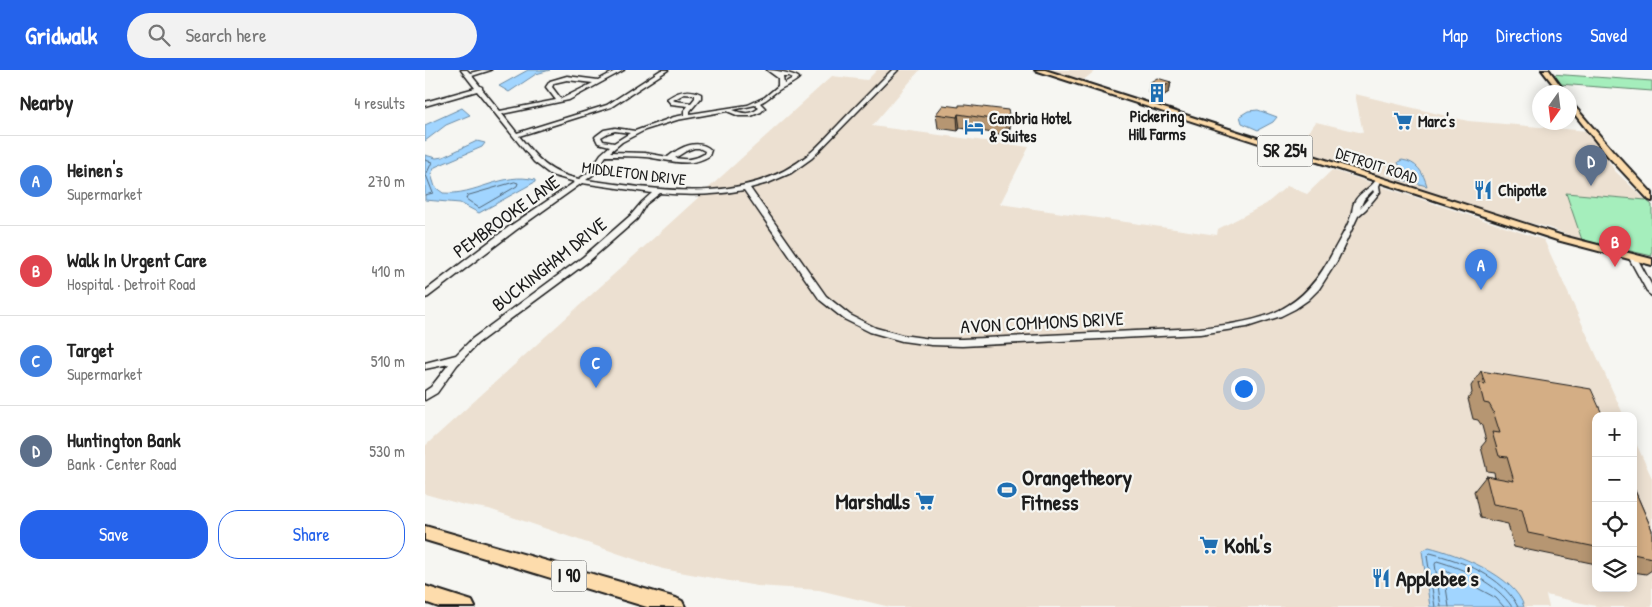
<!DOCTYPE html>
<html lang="en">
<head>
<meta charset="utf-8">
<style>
  body { margin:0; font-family:"Patrick Hand",sans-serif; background:#f2f2f2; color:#222 }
  .controls { position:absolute; right:15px; bottom:15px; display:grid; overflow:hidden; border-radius:10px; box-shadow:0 2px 12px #0003 }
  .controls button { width:45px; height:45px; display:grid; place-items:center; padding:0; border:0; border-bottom:1px solid #e0e0e0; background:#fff; color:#222; font:25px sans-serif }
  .compass { position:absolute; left:1107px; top:15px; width:45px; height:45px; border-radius:50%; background:#fff; box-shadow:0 2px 12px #0003; rotate:194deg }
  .you { position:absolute; left:818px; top:318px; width:18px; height:18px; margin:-12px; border:4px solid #fff; border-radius:50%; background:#1a73e8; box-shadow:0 0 0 8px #1a73e833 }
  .badge { display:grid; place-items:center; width:32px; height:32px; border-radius:50%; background:#2563eb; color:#fff; font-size:16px; font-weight:700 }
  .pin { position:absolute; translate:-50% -41px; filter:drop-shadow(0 1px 2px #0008) }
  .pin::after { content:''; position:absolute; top:26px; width:18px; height:15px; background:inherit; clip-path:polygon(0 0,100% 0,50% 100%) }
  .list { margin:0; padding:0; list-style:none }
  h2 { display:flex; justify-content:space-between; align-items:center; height:65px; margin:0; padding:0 20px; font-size:21px }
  h2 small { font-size:16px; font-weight:400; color:#767676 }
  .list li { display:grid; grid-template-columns:32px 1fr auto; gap:15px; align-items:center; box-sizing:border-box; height:90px; padding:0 20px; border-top:1px solid #e0e0e0 }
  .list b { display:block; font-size:19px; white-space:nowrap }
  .list p { margin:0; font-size:16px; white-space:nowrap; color:#767676 }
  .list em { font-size:16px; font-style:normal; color:#767676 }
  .actions { display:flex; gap:10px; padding:15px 20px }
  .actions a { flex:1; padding:11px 0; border:1px solid #2563eb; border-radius:20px; text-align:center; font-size:18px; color:#2563eb }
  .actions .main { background:#2563eb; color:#fff }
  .icon { flex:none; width:28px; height:28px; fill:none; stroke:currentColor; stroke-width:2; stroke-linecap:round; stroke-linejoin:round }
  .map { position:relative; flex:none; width:1227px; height:537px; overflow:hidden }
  header { display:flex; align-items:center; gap:30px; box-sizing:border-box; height:70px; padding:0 25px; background:#2563eb; color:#fff }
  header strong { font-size:24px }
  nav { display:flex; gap:28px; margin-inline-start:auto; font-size:18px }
  .search { width:350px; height:45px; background:#f2f2f2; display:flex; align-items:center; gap:12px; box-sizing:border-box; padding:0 18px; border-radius:28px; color:#767676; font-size:19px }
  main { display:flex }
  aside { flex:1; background:#fff }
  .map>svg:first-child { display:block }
  .built { fill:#ece0d1 }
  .green { fill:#a5eebc; stroke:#60856c }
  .water { fill:#a1d5ff; stroke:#6c8ba4 }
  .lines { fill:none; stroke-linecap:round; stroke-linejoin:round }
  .shore { stroke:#516677; stroke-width:1 }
  .minor-casing { stroke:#1c1c1c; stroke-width:3 }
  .major-casing { stroke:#1c1c1c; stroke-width:4 }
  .highway-casing { stroke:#1c1c1c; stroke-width:4 }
  .minor { fill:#f6f6f2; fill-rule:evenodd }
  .major { fill:#fddcac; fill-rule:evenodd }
  .highway { fill:#fddcac; fill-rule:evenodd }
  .wall { fill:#b69672; stroke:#1c1c1c }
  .shaded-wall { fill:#947a5d; stroke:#1c1c1c }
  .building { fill:#d4ae85; stroke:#1c1c1c }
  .labels { text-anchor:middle; stroke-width:4.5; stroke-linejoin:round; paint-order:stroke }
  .far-poi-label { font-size:16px; font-weight:bold; fill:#1c1c1c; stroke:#f6f6f2; text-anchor:start }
  .far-street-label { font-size:16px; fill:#1c1c1c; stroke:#f6f6f2 }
  .shield { fill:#f6f6f2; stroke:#5d5d5c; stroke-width:1 }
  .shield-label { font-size:18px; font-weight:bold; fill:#1c1c1c }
  .street-label { font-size:19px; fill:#1c1c1c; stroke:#f6f6f2 }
  .near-poi-label { font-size:22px; font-weight:bold; fill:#1c1c1c; stroke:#f6f6f2; text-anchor:start }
</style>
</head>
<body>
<header>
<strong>Gridwalk</strong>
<div class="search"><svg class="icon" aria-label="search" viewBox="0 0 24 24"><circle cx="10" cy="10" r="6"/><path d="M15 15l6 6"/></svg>Search here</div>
<nav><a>Map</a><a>Directions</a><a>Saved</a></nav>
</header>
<main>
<aside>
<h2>Nearby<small>4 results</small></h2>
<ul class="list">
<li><span class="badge" style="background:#3f7fe0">A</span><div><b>Heinen's</b><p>Supermarket</p></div><em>270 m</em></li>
<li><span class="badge" style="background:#e0444e">B</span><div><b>Walk In Urgent Care</b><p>Hospital · Detroit Road</p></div><em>410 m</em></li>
<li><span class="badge" style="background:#3f7fe0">C</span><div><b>Target</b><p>Supermarket</p></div><em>510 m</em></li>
<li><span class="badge" style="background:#5c6f8a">D</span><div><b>Huntington Bank</b><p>Bank · Center Road</p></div><em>530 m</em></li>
</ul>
<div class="actions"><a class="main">Save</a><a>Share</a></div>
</aside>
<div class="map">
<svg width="1227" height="537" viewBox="0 0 1227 537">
  <rect width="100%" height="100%" fill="#f6f6f2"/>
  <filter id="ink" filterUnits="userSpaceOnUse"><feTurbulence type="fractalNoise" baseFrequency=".02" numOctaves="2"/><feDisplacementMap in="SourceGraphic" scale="10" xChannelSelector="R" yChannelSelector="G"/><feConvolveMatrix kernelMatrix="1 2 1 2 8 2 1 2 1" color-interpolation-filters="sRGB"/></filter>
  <g filter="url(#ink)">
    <path class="built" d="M452,0H495L447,56L604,77L575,134L792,165L793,159L841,134L862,116L882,124L907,100L1119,170L1199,346H1171V518H1208V367L1227,408V537H1175L1121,525L1124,537H465L394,520L332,516L238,499L64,439L39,435L0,424V376L407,6L442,10Z
      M618,0H671L656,12Z
      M930,24L1043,51L1164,61L1190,101L1221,130L1142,123L1157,170L1122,157L1076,146L869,81L891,52L938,63Z"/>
    <path class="green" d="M1126,4L1227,11V21L1134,14Z
      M1141,123L1221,130L1227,135V186L1157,170Z"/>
    <path class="water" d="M103,0H125L111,4L84,22L74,16Z
      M37,38L45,45L21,55L0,71V55Z
      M833,40L852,47L848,52L833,60L817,53L815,46L823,41Z
      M52,71L60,73L57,77L10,97L6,104L10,117L18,123C50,126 78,101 110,110V112L54,143L35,133L0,130V85L11,88L18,87Z
      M977,90C992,92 998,102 1002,116L974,109L971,106L975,97L973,92Z
      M1004,477C1032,484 1091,506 1099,537H1005L997,481Z"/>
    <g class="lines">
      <path class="shore" d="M0,90L7,92L1,105L8,123L0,125
        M90,112L93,113L92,116L54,138L41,129L42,126Z
        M1010,537L1002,486L1005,483C1037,491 1078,506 1093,537
        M1016,537L1010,494L1012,491C1039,499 1072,513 1087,537
        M1024,537L1019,504L1021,501L1071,528L1079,537"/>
      <g class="minor-casing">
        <path id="minor" d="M36,0H42L45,3L57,0H66L47,6L55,16L57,17V19L75,41L131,30L121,17L125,11L142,6L173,10L192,0H199L144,30L77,44L92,63L182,35L236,0H243L186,37L94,66C113,89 123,103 154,109L164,102L176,84L185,76L173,73L170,67L171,66L179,60L190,58L210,61L249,47L259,45V41L263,36L246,34L242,29C253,21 264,18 276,24V28L265,41V44L323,35L340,27L353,16V8L342,0C350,0 366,3 373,7L374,8C369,13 365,14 359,17C350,21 344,29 335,33L340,38L336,42L326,46H314L302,41L252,50L220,60L197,72L185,82L220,83L243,87C255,77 273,68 286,80L284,86C263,99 242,89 220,87C207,86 194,86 181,86L169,104L161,110C236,120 321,136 384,84C395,75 404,64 414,54C431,36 449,18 467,0H473L387,88L366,103L343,113L325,118L401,226L425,245L451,258L477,265L506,269H537L775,258C840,251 878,243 909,180C915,169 922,158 926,146C928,141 927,136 930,131C935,122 946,118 951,110L953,109L956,111L954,116L955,122L941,139L933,146L912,191L894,219L883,230L870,239L856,246L822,257L775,264L537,276L506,275L477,271L445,262L419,249L395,230L319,120C292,125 263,126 235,123L221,134L212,149L164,191L53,273L32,295L12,323L0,330V321L6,317L24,294L0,299V293L31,285L47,269L158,187L206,145L217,132L227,123L157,113L91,160L3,227L0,228V221L85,156L150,112L126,105L109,92L52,21L0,36V32L50,18ZM358,6H364L368,8L359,13ZM142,10L168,13L136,29L127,17L129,13ZM259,24L270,25V28L266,33L250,31L248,30ZM330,35L334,38C326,45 318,44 308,40ZM190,61L205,63L189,73L178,71L176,67L183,63ZM269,78H274L280,81L279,84C269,90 261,90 250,88L261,81ZM948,120L949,122L935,138L939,129Z
          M1205,186H1211L1212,188L1227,216V226L1223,223L1204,188Z"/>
      </g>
      <g class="major-casing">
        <path id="major" d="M610,0H620L1138,166L1227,189V195L1132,170Z
          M1117,0H1124L1140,22H1134Z
          M1144,30L1188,81L1227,123V131L1224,130L1182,85L1144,37Z"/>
      </g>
      <g class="highway-casing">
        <path id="highway" d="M0,456L251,528L257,531L260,537H222L0,470Z
          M0,516L47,531L50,537H14L0,532Z"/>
      </g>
      <use href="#minor" class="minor"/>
      <use href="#major" class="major"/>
      <use href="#highway" class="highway"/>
    </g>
    <path class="wall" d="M746,12L744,22L736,27L723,23L724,13Z
      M511,44H584L585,58L581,65L535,58L533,61L513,58Z
      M1056,301L1171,346V494L1089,477L1083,454L1055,448L1049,421L1061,406L1070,408L1069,402L1062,401L1056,377L1061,371L1057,356L1053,350L1048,349L1043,329L1047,323L1046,316Z
      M1208,416L1227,460V500L1221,504L1208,502Z"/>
    <path class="shaded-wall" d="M746,12L744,22L736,27L738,17Z
      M533,44L535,58L533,61L532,47Z
      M584,44L585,58L581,65L580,51Z"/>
    <path class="building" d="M732,8L746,12L738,17L724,13Z
      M518,35L534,37V35H540L583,40L584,44L580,51L533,44L532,47L511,44Z
      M1056,301L1166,319L1178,346H1171V477L1103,463L1097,439L1068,434L1061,406L1089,411L1082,387L1074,386L1067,362L1075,363L1068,341L1064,334L1059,333L1054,313L1060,314Z
      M1208,416L1227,460V488L1208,484Z"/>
  </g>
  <defs>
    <g id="building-bare" transform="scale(1.5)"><path d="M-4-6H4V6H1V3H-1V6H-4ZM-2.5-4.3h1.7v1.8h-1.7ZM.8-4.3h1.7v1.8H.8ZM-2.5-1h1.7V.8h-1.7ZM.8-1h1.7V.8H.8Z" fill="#1f6fb2" stroke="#f6f6f2" stroke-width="2.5" paint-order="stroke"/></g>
    <g id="supermarket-bare" transform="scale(1.5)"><path d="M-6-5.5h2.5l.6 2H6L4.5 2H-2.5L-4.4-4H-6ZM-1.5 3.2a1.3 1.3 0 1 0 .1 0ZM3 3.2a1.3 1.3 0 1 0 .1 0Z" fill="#1f6fb2" stroke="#f6f6f2" stroke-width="2.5" paint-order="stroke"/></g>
    <g id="hotel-bare" transform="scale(1.5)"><path d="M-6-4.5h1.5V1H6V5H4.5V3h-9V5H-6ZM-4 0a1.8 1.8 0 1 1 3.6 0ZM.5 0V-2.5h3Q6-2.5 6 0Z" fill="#1f6fb2" stroke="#f6f6f2" stroke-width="2.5" paint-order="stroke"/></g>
    <g id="restaurant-bare" transform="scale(1.5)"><path d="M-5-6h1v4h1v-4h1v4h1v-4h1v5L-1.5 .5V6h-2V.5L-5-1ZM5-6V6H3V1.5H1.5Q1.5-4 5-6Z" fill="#1f6fb2" stroke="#f6f6f2" stroke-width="2.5" paint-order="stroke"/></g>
    <g id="stadium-bare" transform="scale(1.5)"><path d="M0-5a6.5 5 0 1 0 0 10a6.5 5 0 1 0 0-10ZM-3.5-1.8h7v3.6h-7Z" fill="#1f6fb2" stroke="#f6f6f2" stroke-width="2.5" paint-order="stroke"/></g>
  </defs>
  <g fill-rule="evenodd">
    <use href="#building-bare" x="732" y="23"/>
    <use href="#supermarket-bare" x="978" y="51"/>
    <use href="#hotel-bare" x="549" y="57"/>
    <use href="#restaurant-bare" x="1058" y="120"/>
    <use href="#stadium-bare" x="582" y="420"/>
    <use href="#supermarket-bare" x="500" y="431"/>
    <use href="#supermarket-bare" x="784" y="475"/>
    <use href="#restaurant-bare" x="956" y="508"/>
  </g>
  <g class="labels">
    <g class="far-poi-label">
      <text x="732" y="52" text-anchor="middle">Pickering<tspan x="732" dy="18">Hill Farms</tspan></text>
      <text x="564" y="54">Cambria Hotel<tspan x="564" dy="18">&amp; Suites</tspan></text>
      <text x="993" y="57">Marc's</text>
      <text x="1073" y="126">Chipotle</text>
    </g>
    <g class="far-street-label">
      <text transform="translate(952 95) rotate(18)" y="6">DETROIT ROAD</text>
      <text transform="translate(209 103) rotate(7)" y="6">MIDDLETON DRIVE</text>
    </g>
    <g class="shield">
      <rect x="832.5" y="65.5" width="55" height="31" rx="4"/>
      <rect x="126.5" y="490.5" width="35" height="31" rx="4"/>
    </g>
    <g class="shield-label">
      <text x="860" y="87">SR 254</text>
      <text x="144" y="512">I 90</text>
    </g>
    <g class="street-label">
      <text transform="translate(81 146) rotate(-36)" y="7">PEMBROOKE LANE</text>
      <text transform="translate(124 194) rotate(-38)" y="7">BUCKINGHAM DRIVE</text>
      <text transform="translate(617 252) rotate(-3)" y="7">AVON COMMONS DRIVE</text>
    </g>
    <g class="near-poi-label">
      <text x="597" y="415">Orangetheory<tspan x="597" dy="25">Fitness</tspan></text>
      <text x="485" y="439" text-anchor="end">Marshalls</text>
      <text x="799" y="483">Kohl's</text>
      <text x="971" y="516">Applebee's</text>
    </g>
  </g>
</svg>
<div class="controls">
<button>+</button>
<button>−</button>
<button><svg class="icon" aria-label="locate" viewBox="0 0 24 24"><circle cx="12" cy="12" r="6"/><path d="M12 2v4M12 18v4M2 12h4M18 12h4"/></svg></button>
<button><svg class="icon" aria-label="layers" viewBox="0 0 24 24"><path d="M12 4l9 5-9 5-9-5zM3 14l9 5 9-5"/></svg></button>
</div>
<svg class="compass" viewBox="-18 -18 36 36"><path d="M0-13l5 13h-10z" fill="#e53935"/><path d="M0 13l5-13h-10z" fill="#767676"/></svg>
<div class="you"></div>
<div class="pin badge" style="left:1056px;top:220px;background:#3f7fe0">A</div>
<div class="pin badge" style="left:1190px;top:197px;background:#e0444e">B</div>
<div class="pin badge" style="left:171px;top:318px;background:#3f7fe0">C</div>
<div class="pin badge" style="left:1166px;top:116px;background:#5c6f8a">D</div>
</div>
</main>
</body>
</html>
